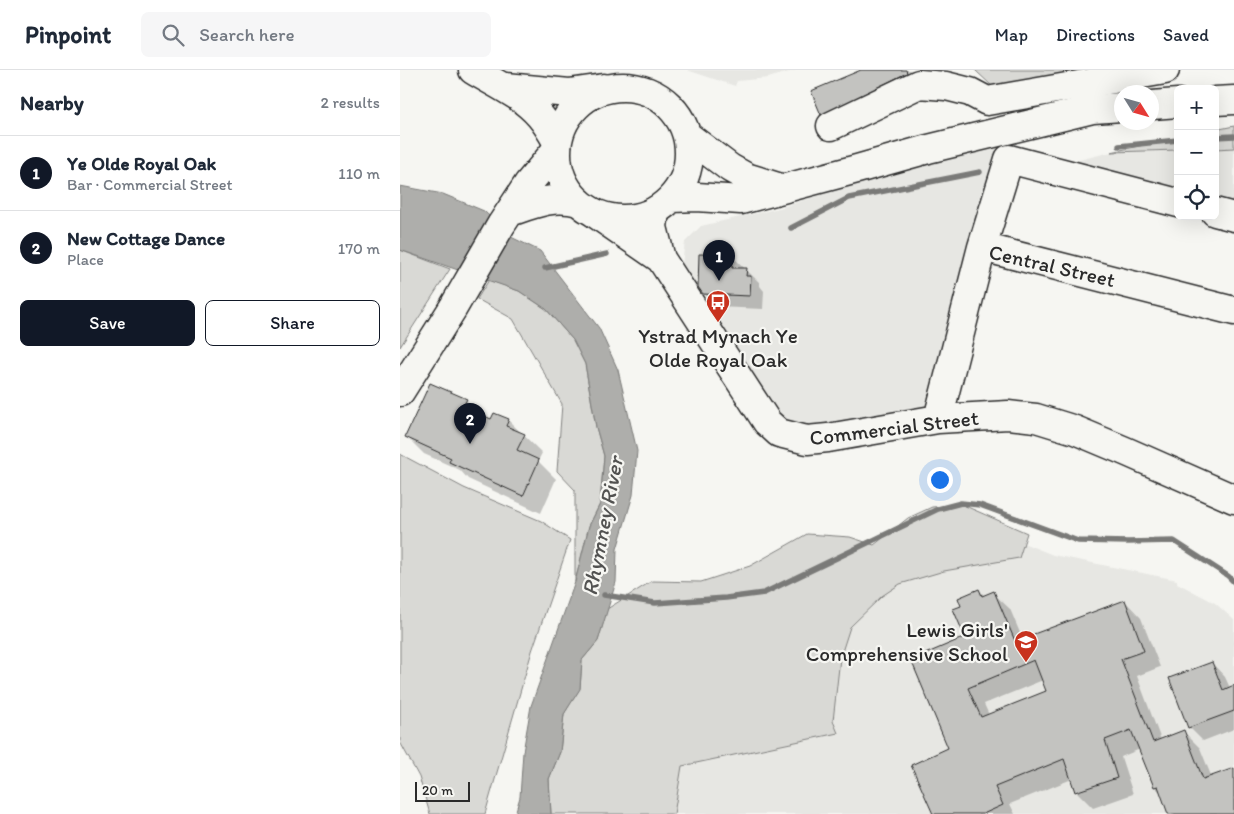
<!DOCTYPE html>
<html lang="en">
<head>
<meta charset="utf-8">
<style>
  body { margin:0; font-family:Itim,sans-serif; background:#f6f6f7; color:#1f2937 }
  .controls { position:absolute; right:15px; top:15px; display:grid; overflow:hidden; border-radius:8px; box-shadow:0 5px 20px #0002 }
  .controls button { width:45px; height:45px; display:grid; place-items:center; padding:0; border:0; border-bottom:1px solid #e0e1e3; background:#fff; color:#1f2937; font:25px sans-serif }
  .compass { position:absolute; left:714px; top:15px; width:45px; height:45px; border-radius:50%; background:#fff; box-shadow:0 5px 20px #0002; rotate:127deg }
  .scale { position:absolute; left:15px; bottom:12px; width:55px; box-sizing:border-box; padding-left:5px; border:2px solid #2b2b2b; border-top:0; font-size:14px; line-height:18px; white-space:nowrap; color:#2b2b2b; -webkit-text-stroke:4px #f6f6f2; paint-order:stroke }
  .you { position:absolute; left:539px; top:409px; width:18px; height:18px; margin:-12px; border:4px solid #fff; border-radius:50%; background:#1a73e8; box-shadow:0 0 0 8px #1a73e833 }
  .badge { display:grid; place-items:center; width:32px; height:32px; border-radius:50%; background:#111827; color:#fff; font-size:16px; font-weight:700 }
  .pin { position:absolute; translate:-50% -41px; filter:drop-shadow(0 1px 2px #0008) }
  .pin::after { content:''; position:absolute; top:26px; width:18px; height:15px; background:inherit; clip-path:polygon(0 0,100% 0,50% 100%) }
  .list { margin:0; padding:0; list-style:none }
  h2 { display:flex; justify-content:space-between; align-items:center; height:65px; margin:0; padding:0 20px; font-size:21px }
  h2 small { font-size:16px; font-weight:400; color:#747a83 }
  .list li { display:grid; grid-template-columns:32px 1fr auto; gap:15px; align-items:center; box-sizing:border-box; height:75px; padding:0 20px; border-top:1px solid #e0e1e3 }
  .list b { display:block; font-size:19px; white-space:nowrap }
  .list p { margin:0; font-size:16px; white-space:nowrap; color:#747a83 }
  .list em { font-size:16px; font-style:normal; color:#747a83 }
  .actions { display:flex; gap:10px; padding:15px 20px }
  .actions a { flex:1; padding:11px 0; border:1px solid #111827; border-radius:8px; text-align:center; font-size:18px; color:#111827 }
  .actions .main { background:#111827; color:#fff }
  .icon { flex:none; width:28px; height:28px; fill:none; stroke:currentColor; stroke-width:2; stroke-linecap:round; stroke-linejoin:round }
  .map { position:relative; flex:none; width:834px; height:744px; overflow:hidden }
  header { display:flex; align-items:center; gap:30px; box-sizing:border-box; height:70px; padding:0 25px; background:#fff; border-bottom:1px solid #e0e1e3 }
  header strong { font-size:24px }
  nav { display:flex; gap:28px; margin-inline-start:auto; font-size:18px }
  .search { width:350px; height:45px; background:#f6f6f7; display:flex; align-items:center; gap:12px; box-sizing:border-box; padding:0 18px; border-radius:8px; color:#747a83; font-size:19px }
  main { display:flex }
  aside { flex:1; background:#fff }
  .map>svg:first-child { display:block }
  .built { fill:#e7e7e3 }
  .green { fill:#d9d9d5; stroke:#828280 }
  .water { fill:#aeaeab; stroke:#7a7a78 }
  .shadow { fill:#0003; fill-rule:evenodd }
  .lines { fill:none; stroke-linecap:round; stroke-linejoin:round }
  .stream { stroke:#7a7a78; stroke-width:5.5 }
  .building { fill:#c3c3c0; stroke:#2b2b2b; fill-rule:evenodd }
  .minor-casing { stroke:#2b2b2b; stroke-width:31 }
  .major-casing { stroke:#2b2b2b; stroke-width:31 }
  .minor { stroke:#f6f6f2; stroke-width:28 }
  .major { stroke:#f6f6f2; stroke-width:28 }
  .labels { text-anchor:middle; stroke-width:4.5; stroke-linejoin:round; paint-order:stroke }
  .street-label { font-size:21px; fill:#2b2b2b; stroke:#f6f6f2 }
  .poi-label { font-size:21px; fill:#2b2b2b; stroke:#f6f6f2 }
  .water-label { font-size:22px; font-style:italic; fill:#525251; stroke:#f6f6f2 }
</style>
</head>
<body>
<header>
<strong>Pinpoint</strong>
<div class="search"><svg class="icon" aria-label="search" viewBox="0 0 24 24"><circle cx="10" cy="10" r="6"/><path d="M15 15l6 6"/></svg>Search here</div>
<nav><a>Map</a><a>Directions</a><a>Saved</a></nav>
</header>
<main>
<aside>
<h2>Nearby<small>2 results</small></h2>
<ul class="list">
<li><span class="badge">1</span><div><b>Ye Olde Royal Oak</b><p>Bar · Commercial Street</p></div><em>110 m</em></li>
<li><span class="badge">2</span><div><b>New Cottage Dance</b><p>Place</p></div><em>170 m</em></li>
</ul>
<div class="actions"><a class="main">Save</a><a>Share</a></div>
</aside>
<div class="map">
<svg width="834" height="744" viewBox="0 0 834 744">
  <rect width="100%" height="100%" fill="#f6f6f2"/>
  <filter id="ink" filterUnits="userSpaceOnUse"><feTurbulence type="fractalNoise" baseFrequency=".02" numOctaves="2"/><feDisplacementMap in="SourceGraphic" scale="10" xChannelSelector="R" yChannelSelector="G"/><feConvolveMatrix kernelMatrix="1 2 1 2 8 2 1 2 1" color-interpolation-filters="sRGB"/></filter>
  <g filter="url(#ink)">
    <path class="built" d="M287,0H396L368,8L337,11L335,16Z
      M587,74L608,87L540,340L412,358L382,350L286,207L282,194L285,172L301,156L379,138L549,84Z
      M834,78V138L815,133V79Z
      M778,80V122L671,92L711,82Z
      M618,471L653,485L777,510V513L815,533L834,550V744H251L258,670L402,524Z"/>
    <path class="green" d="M575,0H692L593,17Z
      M834,56V78L815,79V60Z
      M778,68V80L711,82Z
      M0,180L50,199L0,277Z
      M89,210L119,221L146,239L173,270L185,294L196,357L204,386L200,434L189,456L175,512V420L157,401L162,334L113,249L77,229Z
      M0,384L64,418L141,451L170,470L132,581L85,744H30L19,707L0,672Z
      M563,435L627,463L619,488L544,501L500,514L482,526L450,557L440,588L433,651L438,663L282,696L274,744H151L149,709L160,682L164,644L180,618L182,590L198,571L207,539L252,511L301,512L350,496L407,464L450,467L474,475L508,448L532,437Z"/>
    <path class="water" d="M0,116L43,124L84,141L111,167L140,181L199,258L218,300L237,381L233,425L217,479L216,512L198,571L182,590L180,619L164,644L160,682L149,709L151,744H115L120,727L123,682L131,636L175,512L189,456L200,434L204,386L196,357L185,294L173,270L146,239L119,221L0,180Z"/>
    <path class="shadow" d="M464,0H513L519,16L435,57L422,44Z
      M332,186L360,213V216L364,221L363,239L317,237L304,224Z
      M66,330L82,346L91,351L108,350L142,383L138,391L156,409L141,443L68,409L60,400L24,384L7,367Z
      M579,520L585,526L593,523L610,539L623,570L725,531L741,548L760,597L737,606L761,670L784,662L800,678L812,708L834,700V744H769L762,724L755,717L740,679L721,687L733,724L693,738L676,721L672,709L610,734L615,744H534L550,679L567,568L562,536ZM643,610L647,622L589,645L584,634Z
      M812,593L825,607L830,618L834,616V659L803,671L789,657Z"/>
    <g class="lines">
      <path class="stream" d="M815,67L834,66
        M719,76L778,70
        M391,158L449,128L580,102
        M145,198L207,184
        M204,525L255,533L326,528L364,523L538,439L561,433L580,435L678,471L728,472L774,471L828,506L834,512"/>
    </g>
    <path class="building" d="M461,0H506L507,3L421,45L411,21Z
      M299,184L333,185L332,198H347L346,206H351L350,226L303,224L298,217Z
      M30,313L67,329L63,336L91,349L94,343L109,349L106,356L125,364L117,380L139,390L123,426L49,392L51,388L5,367Z
      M579,519L582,526L594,521L615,571L725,530L744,581L721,589L753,672L784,660L803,709L834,698V744H768L758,716L754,717L731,660L705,670L717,708L675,722L664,689L595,717L603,735L583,744H533L511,695L548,678L511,590L565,567L553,539L561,536L558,528ZM634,590L646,621L581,647L568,618Z
      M812,592L823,620L834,615V641L788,658L769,608Z"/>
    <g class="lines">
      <g class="minor-casing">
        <path id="minor" d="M73,0C96,14 122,25 140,46C147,54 152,63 157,72
          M106,17L169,23L204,18
          M431,56L519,14L546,16L570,22L587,31L765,0
          M255,142L253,157L261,189L367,352L379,363L407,370L428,368L538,349L608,345L636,348L675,360L725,381L834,429
          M815,142L834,147
          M196,144L261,189
          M582,177L609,89L778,133
          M538,349L582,177L834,241"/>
      </g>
      <g class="major-casing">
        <path id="major" d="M157 83a66 66 0 1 1 132 0a66 66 0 1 1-132 0Z
          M815,31L834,30
          M752,35L778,33
          M289,67L330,98L346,107L381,118
          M272,128L297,127L341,130L457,99L528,79L693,39L722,37
          M110,142C133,134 154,125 179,132
          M0,322L53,238L101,155L128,114L157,79"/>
      </g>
      <use href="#minor" class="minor"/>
      <use href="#major" class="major"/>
    </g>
  </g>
  <defs>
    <g id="bus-pin" transform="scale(1.25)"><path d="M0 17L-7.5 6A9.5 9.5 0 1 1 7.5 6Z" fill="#c8321e" stroke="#f6f6f2"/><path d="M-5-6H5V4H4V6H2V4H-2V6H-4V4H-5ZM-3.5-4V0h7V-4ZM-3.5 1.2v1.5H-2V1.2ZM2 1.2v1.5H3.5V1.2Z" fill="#fff"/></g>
    <g id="school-pin" transform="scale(1.25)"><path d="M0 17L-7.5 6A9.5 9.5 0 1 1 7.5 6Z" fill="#c8321e" stroke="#f6f6f2"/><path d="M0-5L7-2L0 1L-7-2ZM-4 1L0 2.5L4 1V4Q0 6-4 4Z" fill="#fff"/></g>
  </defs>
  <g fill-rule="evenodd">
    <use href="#bus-pin" x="318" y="232"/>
    <use href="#school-pin" x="626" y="572"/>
  </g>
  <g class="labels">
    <g class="street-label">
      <text transform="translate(652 196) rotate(13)" y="7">Central Street</text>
      <text transform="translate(494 358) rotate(-7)" y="7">Commercial Street</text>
    </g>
    <g class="poi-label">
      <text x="318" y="273">Ystrad Mynach Ye<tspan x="318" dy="24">Olde Royal Oak</tspan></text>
      <text x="608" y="567" text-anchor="end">Lewis Girls'<tspan x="608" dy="24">Comprehensive School</tspan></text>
    </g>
    <g class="water-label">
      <text transform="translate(202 456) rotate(-79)" y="8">Rhymney River</text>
    </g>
  </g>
</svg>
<div class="controls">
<button>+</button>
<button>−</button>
<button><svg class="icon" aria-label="locate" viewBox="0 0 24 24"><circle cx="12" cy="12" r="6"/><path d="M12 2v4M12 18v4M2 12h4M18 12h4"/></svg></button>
</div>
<svg class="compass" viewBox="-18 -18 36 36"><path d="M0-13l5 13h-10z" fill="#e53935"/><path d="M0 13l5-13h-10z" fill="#747a83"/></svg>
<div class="scale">20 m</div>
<div class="you"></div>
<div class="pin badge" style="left:319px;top:211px">1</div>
<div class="pin badge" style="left:70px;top:374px">2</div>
</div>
</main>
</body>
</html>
